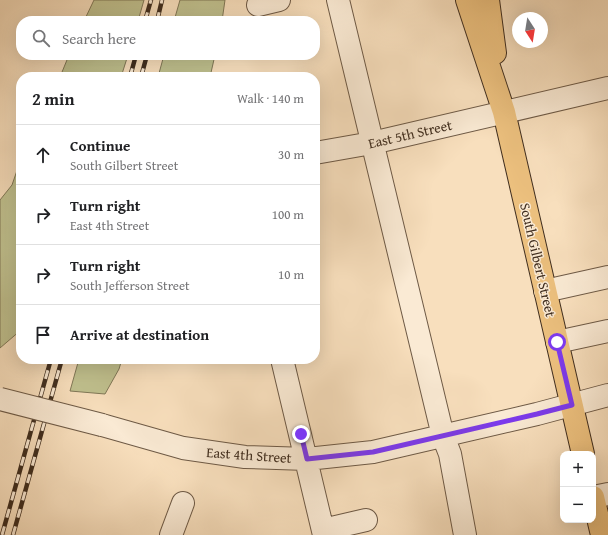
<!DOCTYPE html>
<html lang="en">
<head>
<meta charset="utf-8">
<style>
  body { margin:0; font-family:"Gentium Book Plus",serif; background:#f2f2f2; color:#202124 }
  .controls { position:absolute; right:12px; bottom:12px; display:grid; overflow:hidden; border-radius:8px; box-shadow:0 4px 16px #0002 }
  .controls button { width:36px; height:36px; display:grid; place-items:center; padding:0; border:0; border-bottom:1px solid #e0e0e0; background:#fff; color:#202124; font:20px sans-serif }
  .compass { position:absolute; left:512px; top:12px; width:36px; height:36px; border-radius:50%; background:#fff; box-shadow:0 4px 16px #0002; rotate:168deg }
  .stop { position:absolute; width:12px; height:12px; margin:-9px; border:3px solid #7c3aed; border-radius:50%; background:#fff }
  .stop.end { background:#7c3aed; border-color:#fff; box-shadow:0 1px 4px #0008 }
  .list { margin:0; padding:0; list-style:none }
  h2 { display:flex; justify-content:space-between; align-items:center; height:52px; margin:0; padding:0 16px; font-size:17px }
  h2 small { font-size:13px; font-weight:400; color:#757577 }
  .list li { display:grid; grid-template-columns:26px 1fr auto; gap:12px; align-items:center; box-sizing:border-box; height:60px; padding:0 16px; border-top:1px solid #e0e0e0 }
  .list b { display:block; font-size:15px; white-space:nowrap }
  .list p { margin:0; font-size:13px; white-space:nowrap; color:#757577 }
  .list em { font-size:13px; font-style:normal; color:#757577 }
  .icon { flex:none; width:22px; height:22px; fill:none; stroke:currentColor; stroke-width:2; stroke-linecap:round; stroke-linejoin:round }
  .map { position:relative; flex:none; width:608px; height:535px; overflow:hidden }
  .search { position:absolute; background:#fff; box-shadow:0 4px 16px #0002; left:16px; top:16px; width:304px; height:44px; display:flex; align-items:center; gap:10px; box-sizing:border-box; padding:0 14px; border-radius:16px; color:#757577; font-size:15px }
  .panel { position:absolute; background:#fff; box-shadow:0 4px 16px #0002; left:16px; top:72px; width:304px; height:292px; border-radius:16px }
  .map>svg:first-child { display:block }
  .green { fill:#c0c18f; stroke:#807857 }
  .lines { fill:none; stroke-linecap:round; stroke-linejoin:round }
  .minor-casing { stroke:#6e5a46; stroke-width:24 }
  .major-casing { stroke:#402e1f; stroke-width:24 }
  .minor { stroke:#faead4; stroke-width:22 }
  .major { stroke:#ecc07e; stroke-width:22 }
  .rail-casing { stroke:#402e1f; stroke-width:4.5 }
  .rail { stroke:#faead4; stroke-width:3; stroke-dasharray:9; stroke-linecap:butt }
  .minor-bridge-casing { stroke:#6e5a46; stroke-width:24; stroke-linecap:butt }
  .minor-bridge { stroke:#faead4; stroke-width:22 }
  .route { stroke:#7c3aed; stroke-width:5 }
  .labels { text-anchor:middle; stroke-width:3; stroke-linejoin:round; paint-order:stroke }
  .street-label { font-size:14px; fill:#402e1f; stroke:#faead4 }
</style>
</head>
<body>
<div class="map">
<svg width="608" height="535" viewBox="0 0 608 535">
  <rect width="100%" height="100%" fill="#f8dfbd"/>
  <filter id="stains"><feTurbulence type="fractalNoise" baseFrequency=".005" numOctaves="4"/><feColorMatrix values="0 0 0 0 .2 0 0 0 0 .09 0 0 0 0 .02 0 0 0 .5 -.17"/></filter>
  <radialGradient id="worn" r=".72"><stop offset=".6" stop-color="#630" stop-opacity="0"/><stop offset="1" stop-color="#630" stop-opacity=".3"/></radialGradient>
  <path class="green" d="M94,0H144L138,21H84Z
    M180,0H225L222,21H174Z
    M69,55H128L121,77H60Z
    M164,55H215L210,77H158Z
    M21,159V330L0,348V200L12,185Z
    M79,359H122L119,369L105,394L70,391Z"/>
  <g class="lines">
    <g class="minor-casing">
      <path id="minor" d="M338,0L443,436L450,454L465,535
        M258,5L279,0
        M315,153L372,143L608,88
        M545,291L608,277
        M557,342L608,331
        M282,359L324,535
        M102,425L183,448L245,457L307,459L373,452L537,414L608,395
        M593,497L608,494
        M323,530L366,520
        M171,535L183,503"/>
    </g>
    <g class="major-casing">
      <path id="major" d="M467,0L504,112L583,454
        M488,0L495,53
        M593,497L602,535"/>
    </g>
    <use href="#minor" class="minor"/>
    <use href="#major" class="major"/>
    <g class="rail-casing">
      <path id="rail" d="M145,21L151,0
        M157,21L162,0
        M130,77L136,55
        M141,77L147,55
        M2,535L51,359
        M13,535L62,359"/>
    </g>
    <use href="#rail" class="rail"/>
    <g class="minor-bridge-casing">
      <path id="minor-bridge" d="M0,399L102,425"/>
    </g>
    <use href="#minor-bridge" class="minor-bridge"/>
  </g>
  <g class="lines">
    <path class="route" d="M301,434L307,459L373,452L537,414L572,405L557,342"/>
  </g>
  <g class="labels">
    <g class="street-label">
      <text transform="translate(410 134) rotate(-13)" y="5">East 5th Street</text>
      <text transform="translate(538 260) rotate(77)" y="5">South Gilbert Street</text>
      <text transform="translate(249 455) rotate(4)" y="5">East 4th Street</text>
    </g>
  </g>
  <rect width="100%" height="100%" filter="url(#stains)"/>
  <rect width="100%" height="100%" fill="url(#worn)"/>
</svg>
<div class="controls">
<button>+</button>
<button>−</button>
</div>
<svg class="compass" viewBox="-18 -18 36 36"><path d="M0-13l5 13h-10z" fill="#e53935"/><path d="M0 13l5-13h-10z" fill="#757577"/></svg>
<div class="stop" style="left:557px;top:342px"></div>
<div class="stop end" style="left:301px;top:434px"></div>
<div class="search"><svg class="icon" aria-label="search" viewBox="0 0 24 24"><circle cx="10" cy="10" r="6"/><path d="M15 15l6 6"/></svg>Search here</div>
<section class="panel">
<h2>2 min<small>Walk · 140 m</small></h2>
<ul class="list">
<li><svg class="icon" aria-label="ahead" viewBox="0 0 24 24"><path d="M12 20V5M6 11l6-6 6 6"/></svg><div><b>Continue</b><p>South Gilbert Street</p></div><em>30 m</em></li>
<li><svg class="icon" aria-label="right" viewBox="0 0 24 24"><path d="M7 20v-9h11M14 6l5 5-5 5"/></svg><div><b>Turn right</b><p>East 4th Street</p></div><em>100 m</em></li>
<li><svg class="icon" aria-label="right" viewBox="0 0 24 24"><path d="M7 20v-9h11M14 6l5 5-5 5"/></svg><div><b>Turn right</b><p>South Jefferson Street</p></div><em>10 m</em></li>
<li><svg class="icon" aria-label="arrive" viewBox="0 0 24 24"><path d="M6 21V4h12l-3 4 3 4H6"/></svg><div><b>Arrive at destination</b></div></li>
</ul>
</section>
</div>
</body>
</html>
